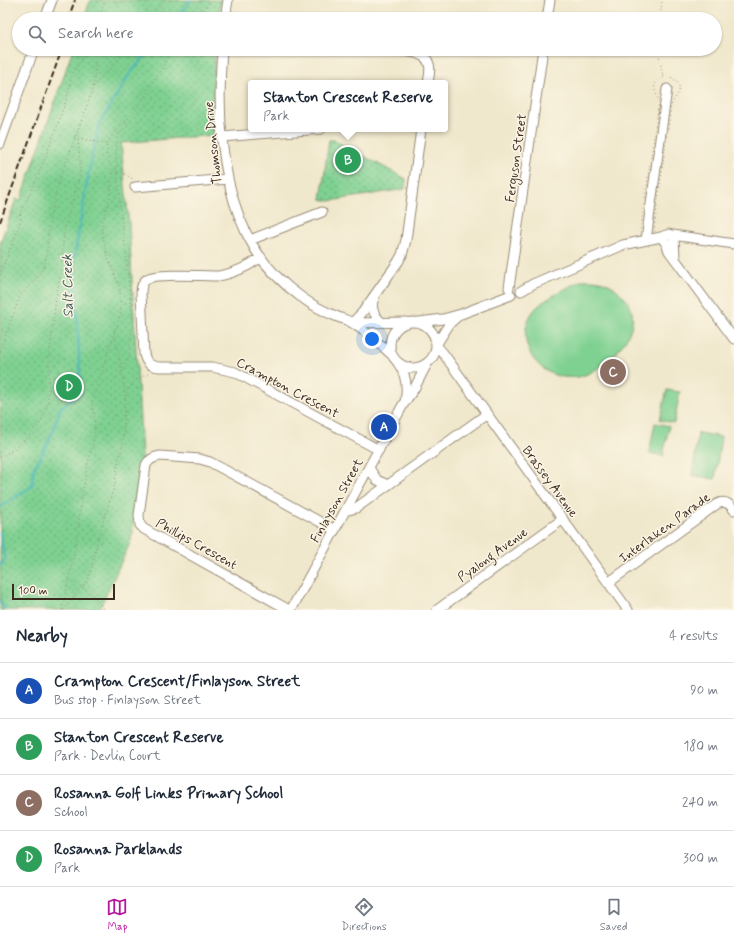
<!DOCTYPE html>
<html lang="en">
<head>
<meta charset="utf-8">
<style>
  body { margin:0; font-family:Mynerve,sans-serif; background:#f2f2f3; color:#1f2937 }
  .scale { position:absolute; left:12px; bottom:10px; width:103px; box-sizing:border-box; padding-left:4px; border:2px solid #3b2a1e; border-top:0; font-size:11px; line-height:14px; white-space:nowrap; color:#3b2a1e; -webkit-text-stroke:3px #fcf5e5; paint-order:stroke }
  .you { position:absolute; left:372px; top:339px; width:14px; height:14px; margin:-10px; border:3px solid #fff; border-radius:50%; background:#1a73e8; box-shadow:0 0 0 6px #1a73e833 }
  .badge { display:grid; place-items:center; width:26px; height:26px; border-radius:50%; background:#b5179e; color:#fff; font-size:13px; font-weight:700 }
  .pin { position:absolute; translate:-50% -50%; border:2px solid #fff; box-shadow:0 1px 4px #0006 }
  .popup { position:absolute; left:248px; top:80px; width:200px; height:52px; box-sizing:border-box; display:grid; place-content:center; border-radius:4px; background:#fff; filter:drop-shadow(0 1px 3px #0005); font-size:13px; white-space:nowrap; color:#747a83 }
  .popup b { font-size:15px; color:#1f2937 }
  .popup::after { content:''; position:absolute; left:50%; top:100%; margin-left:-8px; border:8px solid transparent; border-top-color:#fff }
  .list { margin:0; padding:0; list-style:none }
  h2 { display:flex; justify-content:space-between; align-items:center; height:52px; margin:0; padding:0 16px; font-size:17px }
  h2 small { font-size:13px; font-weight:400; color:#747a83 }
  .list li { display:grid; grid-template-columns:26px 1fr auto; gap:12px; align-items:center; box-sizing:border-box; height:56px; padding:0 16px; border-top:1px solid #e0e1e3 }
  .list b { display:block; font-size:15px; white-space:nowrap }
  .list p { margin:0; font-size:13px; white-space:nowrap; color:#747a83 }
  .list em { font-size:13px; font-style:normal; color:#747a83 }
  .icon { flex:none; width:22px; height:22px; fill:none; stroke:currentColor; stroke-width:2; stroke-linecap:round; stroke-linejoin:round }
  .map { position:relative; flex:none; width:734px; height:610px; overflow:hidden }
  .search { position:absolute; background:#fff; box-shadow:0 1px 3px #0004; left:12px; right:12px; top:12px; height:44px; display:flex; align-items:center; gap:10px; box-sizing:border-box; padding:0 14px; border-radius:22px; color:#747a83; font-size:15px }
  .sheet { height:276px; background:#fff }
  nav { display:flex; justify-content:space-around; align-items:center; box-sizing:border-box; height:56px; border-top:1px solid #e0e1e3; background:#fff; font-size:11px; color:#747a83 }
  nav a { display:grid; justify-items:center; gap:2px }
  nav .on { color:#b5179e }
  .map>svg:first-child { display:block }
  .park { fill:url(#park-dots); stroke:#5d7e58 }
  .pitch { fill:#7fd192; stroke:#5d7e58 }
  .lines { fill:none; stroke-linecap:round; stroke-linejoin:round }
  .stream { stroke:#47b7bf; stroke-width:2 }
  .minor-casing { stroke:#968975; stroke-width:11 }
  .path { stroke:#968975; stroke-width:1; stroke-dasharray:1 3; stroke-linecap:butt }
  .minor { stroke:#fff; stroke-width:9 }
  .rail { stroke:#3b2a1e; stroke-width:2; stroke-dasharray:6 3; stroke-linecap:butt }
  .labels { text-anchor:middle; stroke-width:3; stroke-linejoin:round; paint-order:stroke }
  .street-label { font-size:13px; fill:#3b2a1e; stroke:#fcf5e5 }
  .water-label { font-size:14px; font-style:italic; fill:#3f5b56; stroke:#fcf5e5 }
</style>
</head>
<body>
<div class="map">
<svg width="734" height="610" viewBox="0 0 734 610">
  <defs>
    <pattern id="park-dots" width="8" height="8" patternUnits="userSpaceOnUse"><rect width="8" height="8" fill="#7fd192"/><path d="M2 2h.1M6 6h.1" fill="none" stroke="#69aa77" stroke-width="1.8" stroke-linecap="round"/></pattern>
  </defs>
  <rect width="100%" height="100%" fill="#fcf5e5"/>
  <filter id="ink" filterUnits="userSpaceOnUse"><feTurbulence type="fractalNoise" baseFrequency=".025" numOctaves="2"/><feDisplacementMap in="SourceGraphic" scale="8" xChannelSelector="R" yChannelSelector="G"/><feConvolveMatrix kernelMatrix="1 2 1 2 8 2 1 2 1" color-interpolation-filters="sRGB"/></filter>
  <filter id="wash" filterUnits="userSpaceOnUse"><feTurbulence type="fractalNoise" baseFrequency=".012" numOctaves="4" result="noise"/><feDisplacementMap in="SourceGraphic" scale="16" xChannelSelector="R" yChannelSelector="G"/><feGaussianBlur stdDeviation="0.9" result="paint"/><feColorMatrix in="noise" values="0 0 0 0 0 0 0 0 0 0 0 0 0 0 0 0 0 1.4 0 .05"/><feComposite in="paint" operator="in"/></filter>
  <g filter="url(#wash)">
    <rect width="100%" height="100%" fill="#f0e8cc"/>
    <path class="park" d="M90,0H221L218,19H84Z
      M73,49H215L213,100L214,135L121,143L129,225L142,455L131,541L99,610H0V244L16,199L21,200Z
      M329,140H334L406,179L405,189L330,201L321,199Z"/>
    <path class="pitch" d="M583,280C598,279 611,282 621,294C626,299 631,305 632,312C638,338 601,373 578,377C573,378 568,377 563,377C550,375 540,368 533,358C522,342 523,322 536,308C542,302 549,298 556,294C565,289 573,284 583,280Z
      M667,390L680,392L674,423L660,420Z
      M655,423L669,426L663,456L649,453Z
      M698,433L721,437L715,479L692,475Z"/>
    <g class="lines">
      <path class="stream" d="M175,19L191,0
        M0,507L32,486L33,471L53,432L60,408L81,393L74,260L89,170L99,125L129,75L150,49
        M0,532L5,560L0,566
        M0,601L5,610"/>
    </g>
  </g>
  <g filter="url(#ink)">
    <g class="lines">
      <g class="minor-casing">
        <path id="minor" d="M45,19L52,0
          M225,19L228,0
          M547,19L550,0
          M222,49C217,114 220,192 255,249C267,268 283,284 301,297C312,305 325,312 338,317C343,319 348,320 352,323C367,332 380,344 392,355
          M386,49C398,51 426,50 429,64C431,70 429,77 428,83
          M222,137L321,129
          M0,144L34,49
          M135,187L228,179
          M673,235L734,244
          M250,240L322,212
          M646,240L667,89
          M666,243L669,251L734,339
          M673,243L670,245L667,244L664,241L665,237L669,234L674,237L675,257
          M261,257C248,267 235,273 219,276C206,276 155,273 147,279C142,282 141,287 141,293L144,354C146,363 150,366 159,367H212L235,372L379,450
          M509,288L543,49
          M521,291L533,284L623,245L661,237L666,235
          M374,298C370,308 374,314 380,321
          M419,322L443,319L461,314L511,295
          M390 345a23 23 0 1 1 46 0a23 23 0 1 1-46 0Z
          M352,323L362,313L398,262L402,255L406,240L421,129
          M352,323L406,322
          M436,345L443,353L628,610
          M436,345L450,323L458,316
          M398,363C406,374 408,387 405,402
          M369,468L377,480L388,485
          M345,511L356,508L487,414
          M608,583L717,504C725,500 730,504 734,510
          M289,610L144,529L140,525L139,515L146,465C149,459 154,457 160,456L200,459L210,462L335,530
          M291,610L404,403L414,389L428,362
          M437,610L563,519"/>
      </g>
      <path class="path" d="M99,19L105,0
        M148,19L165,0
        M196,19L212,0
        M660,19L662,0
        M658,49L663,77
        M663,77C668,76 672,77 675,80C686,90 673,97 671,106L654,229L655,231L641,234L640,233L659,102C656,91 649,84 663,77Z
        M93,87L127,49
        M74,137L106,144
        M113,173L121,172L133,179
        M0,275L21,221L20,213L35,183L56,130L68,94L73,72L81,60L86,49
        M121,303H134
        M0,351L20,296L39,276L44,266L47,252L50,217L59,181L88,103L93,88L95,69L93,49
        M122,372L129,357L133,319L120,203L116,158L117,137L121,132L128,126L125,123
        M125,396L135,380L150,373
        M0,457L14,449L30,435L41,422L48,403L49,358L56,298L61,270L64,232L80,175V161L78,138
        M69,580C82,585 98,597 103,610
        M62,610L76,545L81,503L88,462L94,440L95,424L92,402L121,312L120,289L107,255L102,232V223L110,196L112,180V173L107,155V144L112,135L128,119L138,107L173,49
        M63,610L88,580L93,564L97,541L115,484L118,462L123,444L125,396L121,366L115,336"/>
      <use href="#minor" class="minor"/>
      <path class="rail" d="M68,19L75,0
        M0,222L62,49"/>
    </g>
  </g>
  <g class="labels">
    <g class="street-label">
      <text transform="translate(212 143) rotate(-96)" y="5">Thomson Drive</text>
      <text transform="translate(515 158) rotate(-82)" y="5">Ferguson Street</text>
      <text transform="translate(288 387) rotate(28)" y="5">Crampton Crescent</text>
      <text transform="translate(551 481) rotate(54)" y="5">Brassey Avenue</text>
      <text transform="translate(336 500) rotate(-61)" y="5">Finlayson Street</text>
      <text transform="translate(664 527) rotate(-36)" y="5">Interlaken Parade</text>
      <text transform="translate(197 543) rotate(29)" y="5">Phillips Crescent</text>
      <text transform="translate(492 554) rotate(-36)" y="5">Pyalong Avenue</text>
    </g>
    <g class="water-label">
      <text transform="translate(67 286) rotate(-91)" y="5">Salt Creek</text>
    </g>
  </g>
</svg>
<div class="scale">100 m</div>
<div class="you"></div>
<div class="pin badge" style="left:384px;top:427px;background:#1a4fb4">A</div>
<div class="pin badge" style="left:348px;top:160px;background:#2e9e5b">B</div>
<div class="popup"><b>Stanton Crescent Reserve</b>Park</div>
<div class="pin badge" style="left:613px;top:372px;background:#8d6e63">C</div>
<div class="pin badge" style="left:69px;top:387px;background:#2e9e5b">D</div>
<div class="search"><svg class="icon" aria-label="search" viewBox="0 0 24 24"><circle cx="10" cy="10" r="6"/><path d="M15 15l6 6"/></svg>Search here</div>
</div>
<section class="sheet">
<h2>Nearby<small>4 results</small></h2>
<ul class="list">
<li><span class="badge" style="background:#1a4fb4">A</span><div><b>Crampton Crescent/Finlayson Street</b><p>Bus stop · Finlayson Street</p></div><em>90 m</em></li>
<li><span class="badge" style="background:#2e9e5b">B</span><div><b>Stanton Crescent Reserve</b><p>Park · Devlin Court</p></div><em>180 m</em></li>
<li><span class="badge" style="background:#8d6e63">C</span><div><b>Rosanna Golf Links Primary School</b><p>School</p></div><em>240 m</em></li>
<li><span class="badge" style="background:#2e9e5b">D</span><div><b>Rosanna Parklands</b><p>Park</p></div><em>300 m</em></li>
</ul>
</section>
<nav>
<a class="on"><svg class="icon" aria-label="map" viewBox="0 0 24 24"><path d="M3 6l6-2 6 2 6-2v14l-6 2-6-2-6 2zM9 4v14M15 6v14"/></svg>Map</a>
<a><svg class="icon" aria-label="directions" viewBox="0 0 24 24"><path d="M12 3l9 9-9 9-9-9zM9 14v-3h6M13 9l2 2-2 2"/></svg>Directions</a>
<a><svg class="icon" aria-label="saved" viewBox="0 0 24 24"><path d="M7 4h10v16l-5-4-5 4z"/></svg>Saved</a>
</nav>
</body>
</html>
